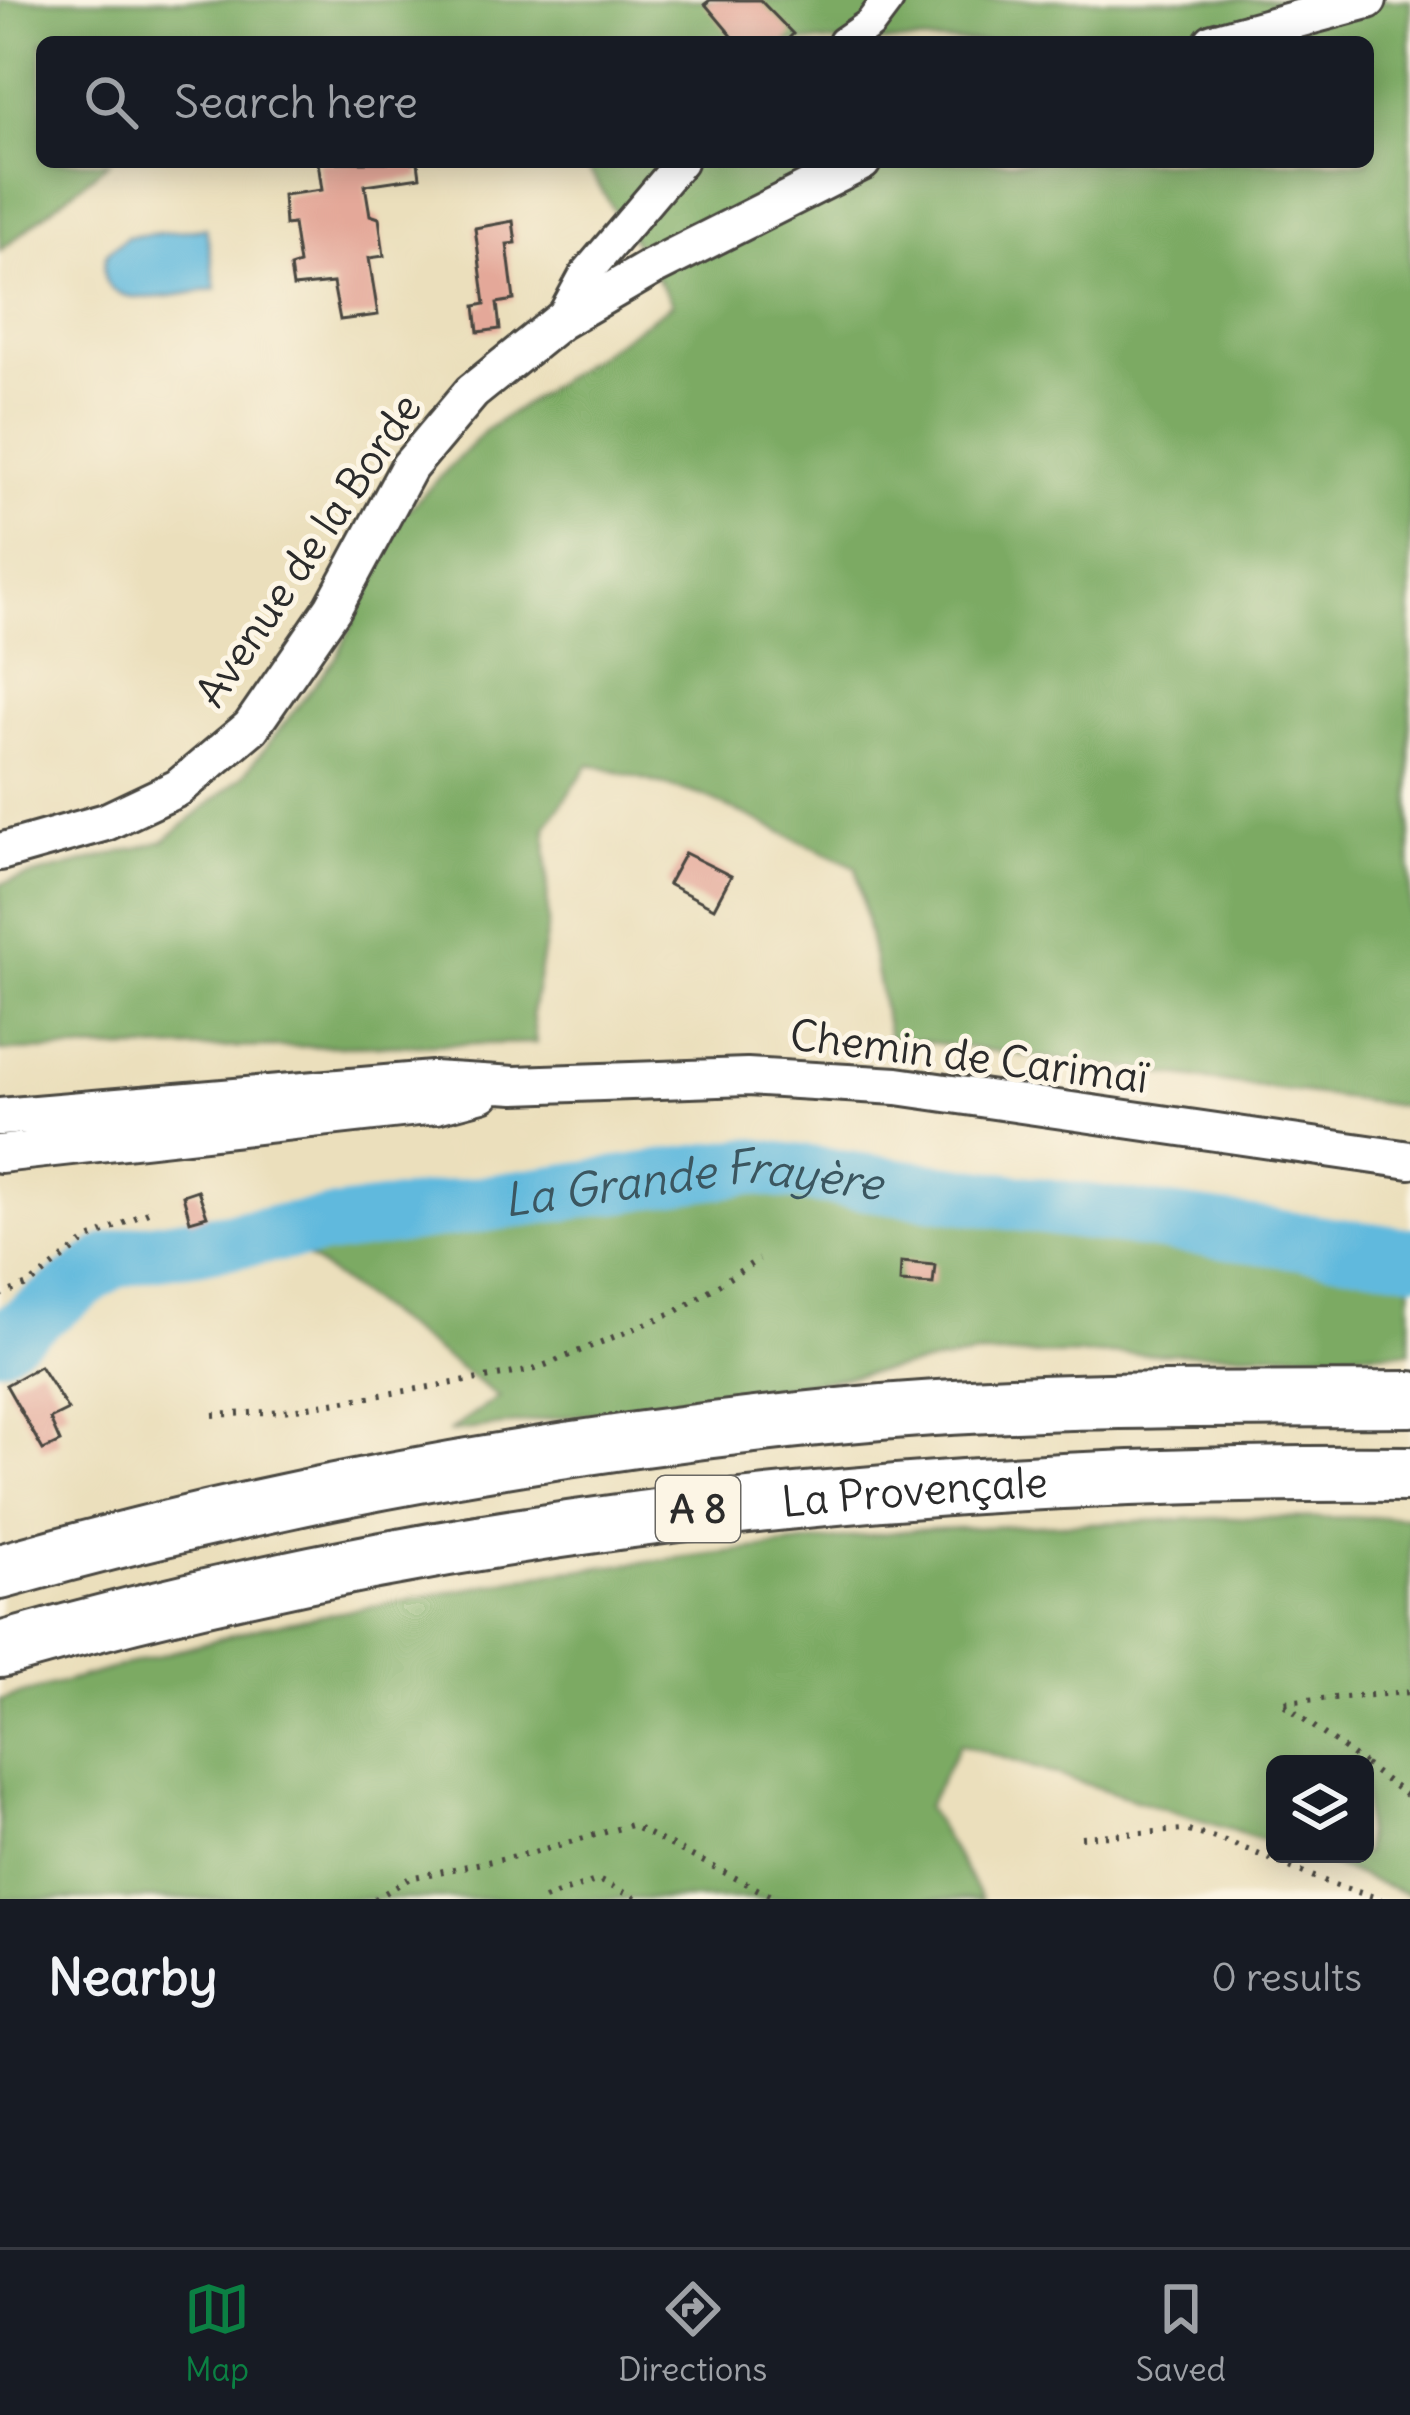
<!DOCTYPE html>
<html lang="en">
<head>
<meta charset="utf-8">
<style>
  body { margin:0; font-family:Delius,sans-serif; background:#242831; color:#f1f3f6 }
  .controls { position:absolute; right:36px; bottom:36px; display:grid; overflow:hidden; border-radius:18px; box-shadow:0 6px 30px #0003 }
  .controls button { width:108px; height:108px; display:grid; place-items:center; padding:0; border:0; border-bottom:3px solid #363941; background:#171b24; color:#f1f3f6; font:60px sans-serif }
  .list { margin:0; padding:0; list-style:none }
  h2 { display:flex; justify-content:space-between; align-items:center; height:156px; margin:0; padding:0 48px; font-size:51px }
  h2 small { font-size:39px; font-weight:400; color:#9ea1a6 }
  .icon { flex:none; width:66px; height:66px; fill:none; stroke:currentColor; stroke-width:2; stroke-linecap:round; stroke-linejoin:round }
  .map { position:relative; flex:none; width:1410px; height:1899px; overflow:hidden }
  .search { position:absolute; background:#171b24; box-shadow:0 6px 30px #0003; left:36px; right:36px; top:36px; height:132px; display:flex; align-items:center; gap:30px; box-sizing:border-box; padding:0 42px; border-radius:18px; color:#9ea1a6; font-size:45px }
  .sheet { height:348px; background:#171b24 }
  nav { display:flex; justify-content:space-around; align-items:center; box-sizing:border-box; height:168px; border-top:3px solid #363941; background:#171b24; font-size:33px; color:#9ea1a6 }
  nav a { display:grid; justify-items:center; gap:6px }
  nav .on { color:#0b8043 }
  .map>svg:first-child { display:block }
  .forest { fill:#7baa64; stroke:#536a48; stroke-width:3 }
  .water { fill:#60b9dd; stroke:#467284; stroke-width:3 }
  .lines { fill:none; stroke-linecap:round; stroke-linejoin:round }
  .river { stroke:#60b9dd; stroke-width:57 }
  .building { fill:#e4a899 }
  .minor-casing { stroke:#484641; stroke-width:36 }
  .tertiary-casing { stroke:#484641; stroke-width:42 }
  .motorway-casing { stroke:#484641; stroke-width:60 }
  .path { stroke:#484641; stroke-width:6; stroke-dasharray:3 9; stroke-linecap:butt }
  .minor { stroke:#fff; stroke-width:30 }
  .tertiary { stroke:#fff; stroke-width:36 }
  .motorway { stroke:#fff; stroke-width:54 }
  .labels { text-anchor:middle; stroke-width:10; stroke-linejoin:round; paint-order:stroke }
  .shield { fill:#fcf5e5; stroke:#6a6863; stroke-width:3 }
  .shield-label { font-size:39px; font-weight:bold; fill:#2b2b2b }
  .street-label { font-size:42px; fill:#2b2b2b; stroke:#fcf5e5 }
  .water-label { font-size:45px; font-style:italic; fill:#3b5660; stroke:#fcf5e5 }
</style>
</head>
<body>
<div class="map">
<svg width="1410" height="1899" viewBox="0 0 1410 1899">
  <rect width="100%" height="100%" fill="#fcf5e5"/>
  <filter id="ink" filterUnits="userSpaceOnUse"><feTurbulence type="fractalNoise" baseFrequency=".00833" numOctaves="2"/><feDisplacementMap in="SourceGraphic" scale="24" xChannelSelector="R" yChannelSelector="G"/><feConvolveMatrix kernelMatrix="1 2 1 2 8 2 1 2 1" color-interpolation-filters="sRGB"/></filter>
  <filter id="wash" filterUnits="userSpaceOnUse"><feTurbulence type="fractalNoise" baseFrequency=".004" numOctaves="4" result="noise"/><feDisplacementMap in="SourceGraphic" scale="48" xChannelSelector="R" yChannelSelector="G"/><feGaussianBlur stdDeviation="2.7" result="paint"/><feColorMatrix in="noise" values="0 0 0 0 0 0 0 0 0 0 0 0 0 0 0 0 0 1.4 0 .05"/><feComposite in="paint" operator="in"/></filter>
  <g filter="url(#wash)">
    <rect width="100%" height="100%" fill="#ebdfbc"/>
    <path class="forest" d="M0,0H1410V1107L889,1037L856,867L704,796L589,764L546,827L548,924L532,1013L536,1043L0,1051V884L164,841L243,776L338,655L402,516L486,430L673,304L584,162H1368V42H42V162H109L0,251Z
      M787,1187L1410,1265V1352L978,1355L724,1397L448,1432L499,1397L283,1239Z
      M1410,1517V1895L1302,1854H1365V1764H1275V1844L960,1744L927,1807L982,1899H0V1700L261,1627L551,1573L913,1530L1220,1518Z"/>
    <path class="water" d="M206,228L216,289C182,293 85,320 107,253L127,237Z"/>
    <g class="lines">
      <path class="river" id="s1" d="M0,1342L109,1262L141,1253L748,1166L1410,1256"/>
    </g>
    <g id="blocks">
      <path class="building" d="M710,0H760L793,34L785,42H737L705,4Z
        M318,162H418L420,177L365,185L370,215L379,218L384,256L369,258L378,315L340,320L333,283L293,287L290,267L299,264L293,224L285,225L283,195L322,190Z
        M513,221L516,243L507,244L514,300L497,303L500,329L478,332L475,306L485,304L475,228Z
        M685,853L731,876L714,908L668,884Z
        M198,1190L207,1216L190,1221L183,1195Z
        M901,1262L935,1265L933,1284L900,1282Z
        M40,1366L68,1410L50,1419L60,1442L43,1450L6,1385Z"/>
    </g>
  </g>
  <g filter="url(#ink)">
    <use href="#blocks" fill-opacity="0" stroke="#484641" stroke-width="3"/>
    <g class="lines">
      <g class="minor-casing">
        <path id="minor" d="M844,42L870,24L888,0
          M560,321L585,275L681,162"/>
      </g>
      <g class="tertiary-casing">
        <path id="tertiary" d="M1213,42L1368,0
          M0,852L106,822L178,788L251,727L333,608L409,467L472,392L560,321L651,268L862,162
          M0,1117L432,1080L515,1085L747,1077L897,1086L1410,1160
          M0,1154L436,1105L482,1093"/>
      </g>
      <g class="motorway-casing">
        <g id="motorway">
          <path d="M0,1572C272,1495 557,1444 838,1416C1028,1397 1220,1400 1410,1399"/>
          <path id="s2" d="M0,1650C459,1519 934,1470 1410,1474"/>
        </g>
      </g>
      <path class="path" d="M0,1295L30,1284L87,1240L150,1211
        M213,1415L284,1411L533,1370L677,1311L759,1259
        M1364,1764L1281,1702L1410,1692
        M1365,1765L1410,1798
        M1081,1837L1184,1830L1223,1840L1334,1885L1381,1899
        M375,1899L410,1878L530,1853L631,1825L777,1899
        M544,1899L598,1880L638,1899"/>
      <use href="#minor" class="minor"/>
      <use href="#tertiary" class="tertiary"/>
      <use href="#motorway" class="motorway"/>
    </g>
  </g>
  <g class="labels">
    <rect class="shield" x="656" y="1476" width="84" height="66" rx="9"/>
    <g class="shield-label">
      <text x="698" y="1523">A 8</text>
    </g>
    <g class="street-label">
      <text transform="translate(308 550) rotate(-56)" y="15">Avenue de la Borde</text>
      <text transform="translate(969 1056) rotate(7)" y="15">Chemin de Carimaï</text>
      <text dy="15" stroke="none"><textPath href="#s2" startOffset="930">La Provençale</textPath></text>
    </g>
    <g class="water-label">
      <text dy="16" stroke="none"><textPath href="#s1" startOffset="726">La Grande Frayère</textPath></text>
    </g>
  </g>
</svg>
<div class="controls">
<button><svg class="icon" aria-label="layers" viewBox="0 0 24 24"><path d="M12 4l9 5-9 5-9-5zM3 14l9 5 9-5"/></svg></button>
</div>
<div class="search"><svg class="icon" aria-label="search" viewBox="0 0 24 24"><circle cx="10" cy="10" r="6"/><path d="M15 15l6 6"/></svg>Search here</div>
</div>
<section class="sheet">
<h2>Nearby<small>0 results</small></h2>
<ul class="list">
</ul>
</section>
<nav>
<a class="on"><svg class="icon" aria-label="map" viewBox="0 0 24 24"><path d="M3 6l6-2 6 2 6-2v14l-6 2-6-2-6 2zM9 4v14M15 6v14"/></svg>Map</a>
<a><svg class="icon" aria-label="directions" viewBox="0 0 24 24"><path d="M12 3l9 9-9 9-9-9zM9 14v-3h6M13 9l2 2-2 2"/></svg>Directions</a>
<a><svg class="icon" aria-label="saved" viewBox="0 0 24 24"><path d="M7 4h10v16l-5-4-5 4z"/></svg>Saved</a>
</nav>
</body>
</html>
